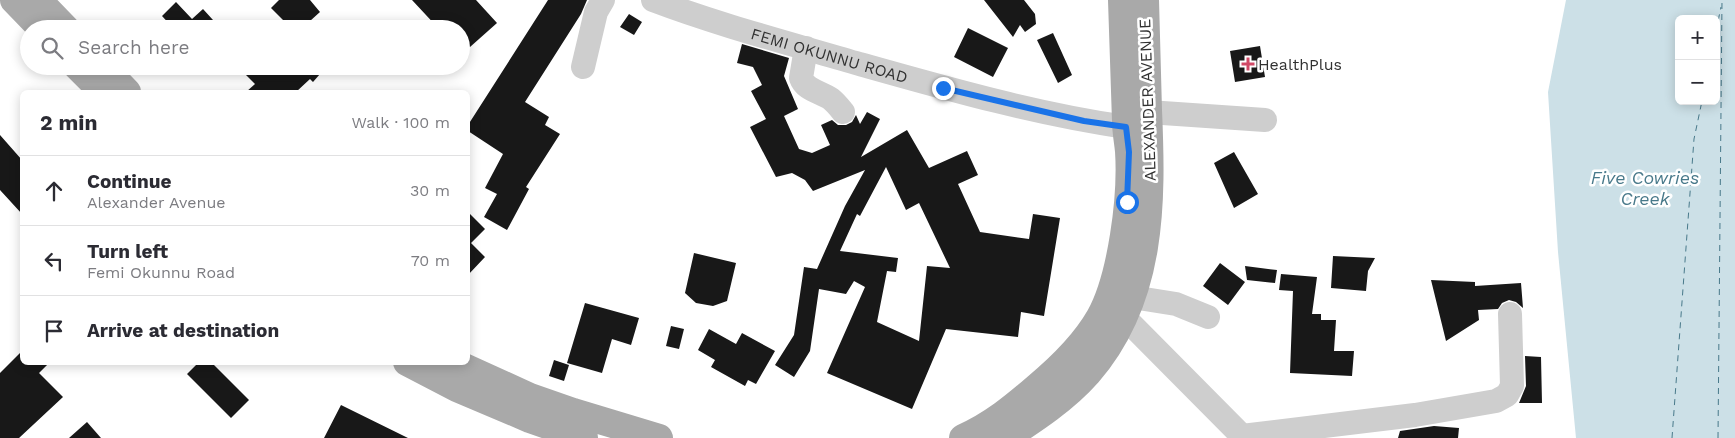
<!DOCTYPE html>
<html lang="en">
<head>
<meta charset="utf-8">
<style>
  body { margin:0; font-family:"Work Sans",sans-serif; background:#f2f2f3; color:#2b2b33 }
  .controls { position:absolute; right:15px; top:15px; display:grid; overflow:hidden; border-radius:8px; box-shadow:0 2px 12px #0003 }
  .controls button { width:45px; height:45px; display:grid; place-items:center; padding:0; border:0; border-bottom:1px solid #e1e1e2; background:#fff; color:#2b2b33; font:25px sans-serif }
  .stop { position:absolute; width:15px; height:15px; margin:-11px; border:4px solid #1a73e8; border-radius:50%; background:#fff }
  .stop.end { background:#1a73e8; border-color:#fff; box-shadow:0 1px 5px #0008 }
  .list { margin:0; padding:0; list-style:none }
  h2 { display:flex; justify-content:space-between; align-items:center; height:65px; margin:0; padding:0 20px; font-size:21px }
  h2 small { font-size:16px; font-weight:400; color:#7c7c81 }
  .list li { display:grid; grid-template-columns:32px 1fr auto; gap:15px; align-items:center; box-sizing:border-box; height:70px; padding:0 20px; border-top:1px solid #e1e1e2 }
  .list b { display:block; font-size:19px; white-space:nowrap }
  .list p { margin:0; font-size:16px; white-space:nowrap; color:#7c7c81 }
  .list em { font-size:16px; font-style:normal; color:#7c7c81 }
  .icon { flex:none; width:28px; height:28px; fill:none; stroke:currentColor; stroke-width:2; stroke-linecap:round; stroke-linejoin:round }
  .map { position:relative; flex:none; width:1735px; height:438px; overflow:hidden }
  .search { position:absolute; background:#fff; box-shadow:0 2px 12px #0003; left:20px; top:20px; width:450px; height:55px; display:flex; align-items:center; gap:12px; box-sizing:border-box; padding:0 18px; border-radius:28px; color:#7c7c81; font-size:19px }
  .panel { position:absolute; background:#fff; box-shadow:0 2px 12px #0003; left:20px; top:90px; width:450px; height:275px; border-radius:8px }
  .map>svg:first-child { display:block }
  .water { fill:#cce0e7; fill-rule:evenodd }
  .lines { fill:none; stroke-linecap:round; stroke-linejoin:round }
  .ferry { stroke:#48798a; stroke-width:1; stroke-dasharray:6 5; stroke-linecap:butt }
  .building { fill:#181818; fill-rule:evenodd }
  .minor { stroke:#cecece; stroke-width:24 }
  .major { stroke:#a9a9a9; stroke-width:28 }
  .route { stroke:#1a73e8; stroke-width:6 }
  .poi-dot { fill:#d14966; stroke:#fff; stroke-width:2 }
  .labels { text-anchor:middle; stroke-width:5; stroke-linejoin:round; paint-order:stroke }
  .street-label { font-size:16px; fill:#313131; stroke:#fff }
  .poi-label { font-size:16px; fill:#313131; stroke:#fff; text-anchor:start }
  .water-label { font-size:18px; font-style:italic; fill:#48798a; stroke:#fff }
</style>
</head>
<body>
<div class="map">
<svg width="1735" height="438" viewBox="0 0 1735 438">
  <rect width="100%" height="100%" fill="#fff"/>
  <path class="water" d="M1566,0H1735V438H1576L1558,252L1548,92ZM1679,19H1716V101H1679Z"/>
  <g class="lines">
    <path class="ferry" d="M1716,31L1721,7
      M1672,438L1694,139L1702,101
      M1718,438L1722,0"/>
  </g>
  <path class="building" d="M279,0H310L320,12L310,21L320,29H292L271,8Z
    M412,0H476L497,23L461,55V29H439Z
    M548,0H587L581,14L525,102L549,117L545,125L560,134L526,187L529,189L507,230L484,217L497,194L485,188L503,154L468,131V125Z
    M984,0H1024L1035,14L1036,24L1025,32L1020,25L1013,37Z
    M176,2L192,19L203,9L213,20L203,29H174L162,16Z
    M629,14L642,22L634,35L620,27Z
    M968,28L1008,48L993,77L954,57Z
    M1053,33L1072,75L1058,83L1037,40Z
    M742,44L789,58L784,76L798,109L784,116L799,149L812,153L830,145L821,125L832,120L838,125H846L852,122L856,115L860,124L867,112L880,119L861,157L907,130L929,168L967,151L978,175L958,184L980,232L1029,239L1033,214L1060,218L1044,316L1021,312L1018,337L946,329L912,409L827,373L865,287L854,281L846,294L819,289L810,351L794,377L775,365L794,335L804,267L817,269L845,206L865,170L813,191L805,180L792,173L776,177L750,127L766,119L751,91L762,85L753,67L737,63ZM886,167L906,210L919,203L950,268L927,266L919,341L877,322L887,271L896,272L898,258L840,251L857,214L860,216Z
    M1260,46L1265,77L1235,82L1230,51Z
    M237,66H327L313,82L310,79L296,92H246L255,84Z
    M0,135L22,160V214L0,190Z
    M1234,152L1258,194L1234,208L1214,163Z
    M468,212L485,229L471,243L485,257L468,275Z
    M694,253L736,263L727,301L713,306L696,303L685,293Z
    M1333,256L1375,258L1368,271L1366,291L1331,288Z
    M1220,263L1245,282L1228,305L1203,286Z
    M1245,266L1277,270L1275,283L1247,280Z
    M1281,274L1317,277L1312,314H1321V320H1336L1334,351H1354L1352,376L1290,373L1293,291L1279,290Z
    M1431,280L1475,282V286L1521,283L1523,308L1516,302L1509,300L1502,303L1498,309L1478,310L1479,320L1446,341Z
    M585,303L639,318L631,345L612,339L602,373L567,363Z
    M671,326L684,329L679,349L666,346Z
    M709,329L736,344L742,333L775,351L756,384L748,380L745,386L711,367L715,360L698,350Z
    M22,351V362H50L39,373L63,397L19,438H0V373Z
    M1525,356L1541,357L1542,403H1519L1526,386Z
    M554,360L569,365L564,381L549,376Z
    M199,362H211L249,400L231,418L187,374Z
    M341,405L408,438H324Z
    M87,422L101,438H69Z
    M1434,426L1459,428L1458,438H1398L1400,431Z"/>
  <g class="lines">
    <g class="minor">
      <path id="s1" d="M653,0C719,25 788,43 856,63C945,88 1035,114 1126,127"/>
      <path d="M806,48L801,78C805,90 821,92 831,99C836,103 839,107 843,112"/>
      <path d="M583,67L596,12L603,0"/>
      <path d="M1148,112L1265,120"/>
      <path d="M1132,297L1176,304L1208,317"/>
      <path d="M1124,317L1244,438"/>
      <path d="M1242,436L1415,415L1496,401L1507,395L1512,386L1510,314"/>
    </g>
    <path class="major" d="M14,0L42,29
      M38,0L66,29
      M77,66L103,92
      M102,66L127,92
      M407,362L457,388L530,419L584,438
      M453,362L530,397L573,412L659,438
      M963,438C992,425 1014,407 1037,387C1061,367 1084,345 1100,317C1122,277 1132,197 1129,151C1128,141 1126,131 1126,121C1125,81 1123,40 1122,0
      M1005,438C1035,419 1065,399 1088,373C1153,298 1152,202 1148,110C1147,73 1146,37 1145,0"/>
  </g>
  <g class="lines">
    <path class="route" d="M943,88L1084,121L1126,127L1129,152L1127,202"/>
  </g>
  <path class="poi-dot" d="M1245.5 56.5h5v5h5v5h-5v5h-5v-5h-5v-5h5z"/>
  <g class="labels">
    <g class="street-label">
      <text dy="6" stroke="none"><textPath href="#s1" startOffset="185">FEMI OKUNNU ROAD</textPath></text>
      <text transform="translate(1147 100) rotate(-92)" y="6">ALEXANDER AVENUE</text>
    </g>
    <g class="poi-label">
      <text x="1258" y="70">HealthPlus</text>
    </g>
    <g class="water-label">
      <text x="1645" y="184">Five Cowries<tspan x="1645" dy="21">Creek</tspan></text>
    </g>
  </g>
</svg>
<div class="controls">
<button>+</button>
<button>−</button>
</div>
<div class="stop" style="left:1127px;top:202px"></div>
<div class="stop end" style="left:943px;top:88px"></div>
<div class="search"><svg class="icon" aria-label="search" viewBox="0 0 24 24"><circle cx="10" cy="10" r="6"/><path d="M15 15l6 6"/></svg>Search here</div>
<section class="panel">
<h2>2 min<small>Walk · 100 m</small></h2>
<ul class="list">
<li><svg class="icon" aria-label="ahead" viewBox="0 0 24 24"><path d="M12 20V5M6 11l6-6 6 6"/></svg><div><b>Continue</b><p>Alexander Avenue</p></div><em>30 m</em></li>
<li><svg class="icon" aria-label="left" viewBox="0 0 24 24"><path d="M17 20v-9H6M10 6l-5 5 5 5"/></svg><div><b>Turn left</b><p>Femi Okunnu Road</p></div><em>70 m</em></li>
<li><svg class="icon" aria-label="arrive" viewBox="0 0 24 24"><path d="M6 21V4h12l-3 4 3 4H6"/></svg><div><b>Arrive at destination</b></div></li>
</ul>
</section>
</div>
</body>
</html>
